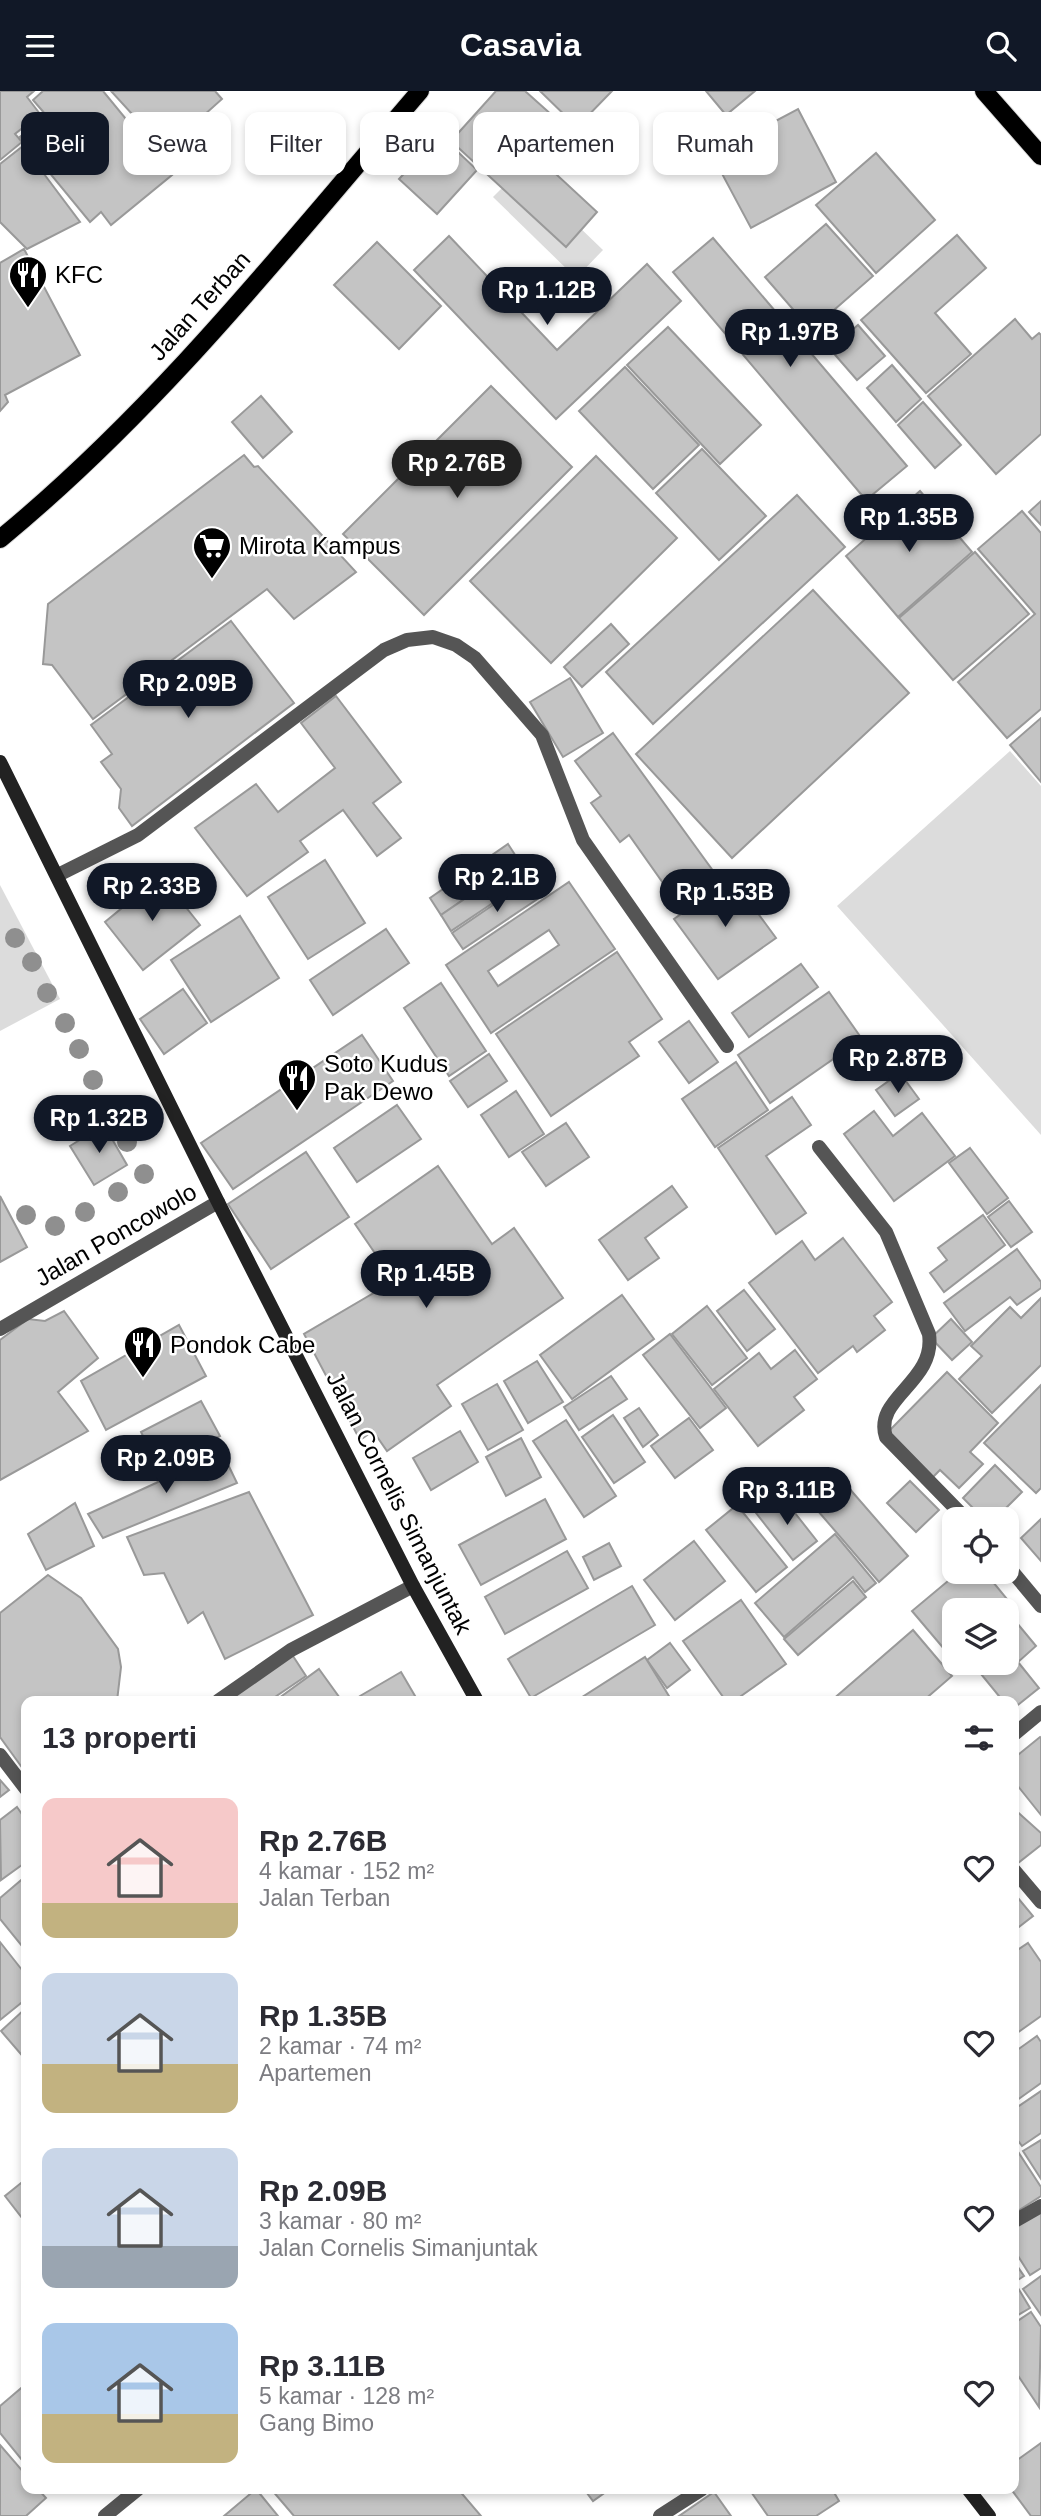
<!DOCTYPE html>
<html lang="id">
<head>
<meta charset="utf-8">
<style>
	body { margin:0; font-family:Arial,sans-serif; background:#f2f2f3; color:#2b2b33; height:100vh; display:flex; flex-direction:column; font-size:26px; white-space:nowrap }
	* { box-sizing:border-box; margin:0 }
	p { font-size:23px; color:#7c7c81 }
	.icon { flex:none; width:38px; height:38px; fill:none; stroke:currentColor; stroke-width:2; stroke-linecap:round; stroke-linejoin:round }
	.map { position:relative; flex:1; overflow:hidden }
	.sheet { position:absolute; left:21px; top:1605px; width:998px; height:798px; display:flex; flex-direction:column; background:#fff; border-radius:14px; box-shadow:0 4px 10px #0003 }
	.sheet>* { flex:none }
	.top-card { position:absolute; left:21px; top:21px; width:999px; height:63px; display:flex; gap:14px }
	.fabs { position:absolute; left:942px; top:1416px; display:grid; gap:14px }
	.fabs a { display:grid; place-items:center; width:77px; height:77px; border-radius:14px; background:#fff; box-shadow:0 4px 10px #0003; font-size:35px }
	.price { position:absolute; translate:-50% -60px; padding:0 16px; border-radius:24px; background:#111827; color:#fff; font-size:23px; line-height:46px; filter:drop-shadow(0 2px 4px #0008) }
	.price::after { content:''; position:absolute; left:50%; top:42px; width:21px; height:16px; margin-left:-10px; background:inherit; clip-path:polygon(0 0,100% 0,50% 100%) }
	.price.on { background:#222; color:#fff }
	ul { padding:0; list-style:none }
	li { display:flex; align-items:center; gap:21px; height:175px; padding:0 21px }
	li span { display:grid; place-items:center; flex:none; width:196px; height:140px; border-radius:14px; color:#555 }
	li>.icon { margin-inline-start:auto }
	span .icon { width:84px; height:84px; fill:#fffc; stroke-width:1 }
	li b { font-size:30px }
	h2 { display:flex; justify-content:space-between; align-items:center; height:84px; padding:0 21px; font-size:30px }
	.pill { padding:0 24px; border-radius:14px; background:#fff; box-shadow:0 4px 10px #0003; font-size:24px; line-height:63px }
	.pill.on { background:#111827; color:#fff }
	header { display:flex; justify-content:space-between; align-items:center; height:91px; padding:0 21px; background:#111827; color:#fff; font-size:32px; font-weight:600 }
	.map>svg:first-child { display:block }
</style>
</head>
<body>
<header><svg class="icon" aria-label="menu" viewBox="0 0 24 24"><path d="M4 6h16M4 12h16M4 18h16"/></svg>Casavia<svg class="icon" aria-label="search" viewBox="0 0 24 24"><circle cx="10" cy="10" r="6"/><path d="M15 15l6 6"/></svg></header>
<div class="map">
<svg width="1041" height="2425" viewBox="0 0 1041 2425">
	<rect width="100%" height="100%" fill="#fff"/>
	<!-- pitch -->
	<g fill="#dcdcdc">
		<path d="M520,79L603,159L576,187L493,106Z"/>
		<path d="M1010,660L1041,695V1044L837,815Z"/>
		<path d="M0,794L60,908L0,940Z"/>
	</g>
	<!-- building -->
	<g fill="#c4c4c4" stroke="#999" stroke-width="2" fill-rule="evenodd">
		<path d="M0,0H34L27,6L40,23L15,43L22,51L0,69Z"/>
		<path d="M43,0H103L172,84L111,134L101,121L90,131L20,46L46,24L33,9Z"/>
		<path d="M111,0H215L222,8L165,59Z"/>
		<path d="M496,0H525L572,42L544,72L597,121L566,156L451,50Z"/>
		<path d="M540,0H612L577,36Z"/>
		<path d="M706,0H755L726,24Z"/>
		<path d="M798,18L836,91L751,137L712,64Z"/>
		<path d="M440,44L477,79L437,123L399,88Z"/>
		<path d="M23,55L80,131L27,158L0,131V73Z"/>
		<path d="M876,62L935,129L876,182L816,114Z"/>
		<path d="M826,133L873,185L811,239L765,186Z"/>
		<path d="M957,144L986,177L935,222L971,263L926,302L861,229Z"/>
		<path d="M449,145L557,259L647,173L681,210L556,328L414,179Z"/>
		<path d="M713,147L907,375L866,409L673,181Z"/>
		<path d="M377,151L441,215L399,258L334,194Z"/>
		<path d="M24,158L80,264L5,304L8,311L0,320V172Z"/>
		<path d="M1015,228L1032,248L1039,242L1041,244V343L996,383L928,305Z"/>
		<path d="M858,234L885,265L857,289L830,258Z"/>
		<path d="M668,236L761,334L720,373L627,274Z"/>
		<path d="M892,274L921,308L896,331L867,297Z"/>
		<path d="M625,276L699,354L653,398L579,320Z"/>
		<path d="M491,295L572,376L424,524L343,443Z"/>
		<path d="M261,305L292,341L263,367L232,331Z"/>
		<path d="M923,311L961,354L935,377L898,334Z"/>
		<path d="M702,358L766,425L719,469L656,402Z"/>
		<path d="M244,364L254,376L258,375L356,481L294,528L267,498L93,628L52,574L43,573L48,513Z"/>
		<path d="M596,365L677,447L551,572L470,490Z"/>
		<path d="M920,400L972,461L898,526L846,465Z"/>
		<path d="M797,404L845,456L653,633L606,581Z"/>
		<path d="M1041,410V434L1029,421Z"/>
		<path d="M1022,420L1041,442V618L1007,647L958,591L1035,523L978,458Z"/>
		<path d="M975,461L1029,523L953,589L899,527Z"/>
		<path d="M813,499L909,602L732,767L636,663Z"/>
		<path d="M231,530L294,612L132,735L119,717L121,698L101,671L112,663L91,634Z"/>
		<path d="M611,533L629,553L582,596L564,576Z"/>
		<path d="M570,587L603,642L563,666L530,611Z"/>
		<path d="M336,605L401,691L373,712L401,747L377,765L343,719L300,750L308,761L247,805L195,737L256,693L278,721L335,677L301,632Z"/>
		<path d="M1041,627V691L1010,654Z"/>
		<path d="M613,642L719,788L680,816L629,744L620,751L591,712L601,705L575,670Z"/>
		<path d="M508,753L519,770L441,824L430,807Z"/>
		<path d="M325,769L365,832L308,868L268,806Z"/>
		<path d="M519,771L530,787L451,840L441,824Z"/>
		<path d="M161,785L200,834L143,879L105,831Z"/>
		<path d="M732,787L776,847L718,888L674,828Z"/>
		<path d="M531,788L542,805L463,858L452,842Z"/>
		<path d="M569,791L615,858L491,942L446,874ZM549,839L559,854L498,895L488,880Z"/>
		<path d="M240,825L279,887L211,931L171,869Z"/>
		<path d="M386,838L409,872L333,924L310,889Z"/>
		<path d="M617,861L662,928L629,951L639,965L551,1025L496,943Z"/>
		<path d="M801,873L818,896L749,946L732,922Z"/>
		<path d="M441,892L486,960L449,985L404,917Z"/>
		<path d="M183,898L207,932L164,963L140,928Z"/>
		<path d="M829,901L862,948L770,1012L738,964Z"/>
		<path d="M689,930L718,971L689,992L659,951Z"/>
		<path d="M362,944L393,990L233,1098L201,1052Z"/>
		<path d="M489,963L507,990L468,1016L450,990Z"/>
		<path d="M736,971L768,1019L715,1056L682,1008Z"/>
		<path d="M900,982L919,1008L895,1025L876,999Z"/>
		<path d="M516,1000L544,1043L509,1066L481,1024Z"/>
		<path d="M792,1006L811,1034L766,1065L806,1122L776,1143L718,1057Z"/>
		<path d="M397,1014L421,1048L357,1091L334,1057Z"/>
		<path d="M874,1020L893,1045L922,1022L955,1065L894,1110L844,1043Z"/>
		<path d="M566,1032L589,1066L546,1095L522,1061Z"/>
		<path d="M104,1034L127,1074L94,1094L70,1055Z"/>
		<path d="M970,1057L1008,1107L987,1123L949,1072Z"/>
		<path d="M306,1061L349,1126L271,1178L228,1113Z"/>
		<path d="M438,1075L492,1153L514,1137L563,1207L437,1294L451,1315L387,1360L373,1340L360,1349L304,1243L394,1190L355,1133Z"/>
		<path d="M672,1095L687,1116L645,1147L659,1167L628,1189L599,1149Z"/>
		<path d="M0,1105L27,1156L0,1171Z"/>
		<path d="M1009,1110L1032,1141L1011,1156L988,1126Z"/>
		<path d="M983,1124L1005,1154L944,1201L930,1182L947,1169L938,1157Z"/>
		<path d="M843,1147L892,1211L874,1225L885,1239L857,1261L853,1255L818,1282L749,1192L802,1150L815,1169Z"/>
		<path d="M1017,1158L1041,1191V1197L1017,1214L1010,1206L965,1240L944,1212Z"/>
		<path d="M744,1199L775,1238L747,1260L717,1220Z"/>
		<path d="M622,1204L654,1248L572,1308L540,1264Z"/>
		<path d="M1041,1207V1274L992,1322L959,1288L982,1265L971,1255L1010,1216L1021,1227Z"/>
		<path d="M707,1215L747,1267L712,1294L672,1243Z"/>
		<path d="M64,1220L98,1267L58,1301L88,1340L0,1389V1249L28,1228L45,1230Z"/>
		<path d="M951,1228L972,1251L952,1269L931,1247Z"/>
		<path d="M179,1234L206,1285L106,1339L81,1290Z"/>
		<path d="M670,1243L726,1317L700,1337L643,1264Z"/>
		<path d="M795,1259L817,1288L794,1306L804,1319L758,1355L714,1298L759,1262L771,1278Z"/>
		<path d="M537,1270L563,1311L528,1332L504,1290Z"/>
		<path d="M947,1281L998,1332L970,1361L983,1373L959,1397L940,1379L933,1386L888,1341Z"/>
		<path d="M611,1285L627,1308L579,1339L564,1316Z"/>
		<path d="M497,1293L523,1339L488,1359L462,1313Z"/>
		<path d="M1041,1294V1397L1036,1402L984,1352Z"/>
		<path d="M201,1310L220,1345L159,1377L141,1341Z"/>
		<path d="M639,1317L658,1344L643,1356L624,1327Z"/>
		<path d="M613,1324L645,1371L614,1392L582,1346Z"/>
		<path d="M689,1327L713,1359L675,1387L651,1355Z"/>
		<path d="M566,1329L616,1405L584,1426L533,1350Z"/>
		<path d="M460,1340L478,1371L431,1399L413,1367Z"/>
		<path d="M521,1347L541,1386L506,1405L486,1366Z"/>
		<path d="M220,1357L237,1392L103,1447L88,1423L156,1392Z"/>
		<path d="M995,1374L1022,1401L995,1428H984L963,1407Z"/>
		<path d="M835,1381L908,1465L879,1491L806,1406Z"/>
		<path d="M910,1390L939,1419L916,1441L887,1412Z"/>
		<path d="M249,1401L313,1524L225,1568L203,1521L188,1532L164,1482L144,1484L127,1446Z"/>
		<path d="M780,1403L817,1450L793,1469L756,1422Z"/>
		<path d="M545,1408L566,1448L481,1494L459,1454Z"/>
		<path d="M75,1412L94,1455L46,1479L28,1443Z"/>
		<path d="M737,1414L787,1476L756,1501L706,1439Z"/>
		<path d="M1041,1428V1470L1021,1447Z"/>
		<path d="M835,1443L876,1492L865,1501L853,1486L784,1546L755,1512Z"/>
		<path d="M694,1450L725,1490L675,1529L644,1489Z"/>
		<path d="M609,1452L621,1475L594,1489L583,1466Z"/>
		<path d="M567,1460L588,1497L505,1543L485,1506Z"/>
		<path d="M960,1480H984L1007,1508L993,1519H954V1551L945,1559L912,1520Z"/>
		<path d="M48,1484L81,1507L118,1558L121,1576L117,1610H26V1682L0,1646V1522Z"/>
		<path d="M853,1490L866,1506L798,1564L784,1548Z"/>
		<path d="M632,1495L655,1534L531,1607L508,1568Z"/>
		<path d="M741,1509L786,1573L734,1610H726L683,1550Z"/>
		<path d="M1007,1520L1036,1555L1018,1571L1039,1597L1013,1618V1610H1003L972,1572H1006Z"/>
		<path d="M913,1539L952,1585L923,1610H831Z"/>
		<path d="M670,1552L690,1579L667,1597L647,1569Z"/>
		<path d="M291,1562L306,1585L269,1610H221Z"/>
		<path d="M645,1566L672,1610H576Z"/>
		<path d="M319,1578L342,1610H275Z"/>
		<path d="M401,1581L418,1610H363L360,1605Z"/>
		<path d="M1040,1646L1041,1647V1724L1013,1689V1668Z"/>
		<path d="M0,1689L9,1699L0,1706Z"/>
		<path d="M17,1716L26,1729V1771L1,1789L0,1729Z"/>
		<path d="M1013,1717L1041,1742V1754L1018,1772L1013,1766Z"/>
		<path d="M26,1785V1860L0,1828V1807Z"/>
		<path d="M1013,1801L1033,1825L1015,1839L1013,1837Z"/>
		<path d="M0,1851L26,1884V1908L0,1929Z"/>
		<path d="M1028,1852L1041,1871V1925L1017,1942L1013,1937V1862Z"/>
		<path d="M26,1917V1969L1,1940Z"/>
		<path d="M1037,1945L1041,1951V1992L1013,2012V1962Z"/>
		<path d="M1041,2000V2042L1022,2055L1013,2043V2019Z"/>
		<path d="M1041,2049V2088L1023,2060Z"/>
		<path d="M1013,2053L1041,2096V2105L1013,2123Z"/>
		<path d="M26,2088V2132L5,2105Z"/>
		<path d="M1041,2120V2177L1030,2184L1013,2157V2137Z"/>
		<path d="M1013,2169L1024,2185L1013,2192Z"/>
		<path d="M1041,2185V2224L1023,2198Z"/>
		<path d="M1018,2197L1030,2217L1013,2227V2200Z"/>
		<path d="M1031,2221L1041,2236L1039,2316L1013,2277V2233Z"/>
		<path d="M26,2293V2374L0,2342V2315Z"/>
		<path d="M1041,2352V2425H1031L1011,2398L1013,2372Z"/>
		<path d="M0,2354L26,2384V2398H38L46,2407L26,2425H0Z"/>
		<path d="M256,2398L278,2425H224Z"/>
		<path d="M271,2398H458L481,2425H294Z"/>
		<path d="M584,2398H610L593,2410Z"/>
		<path d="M749,2398H832L839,2410L816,2425H768Z"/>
		<path d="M714,2401L731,2425H679Z"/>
	</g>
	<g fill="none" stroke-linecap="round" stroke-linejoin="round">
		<defs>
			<g id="primary">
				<path d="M984,0L1041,65"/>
				<path d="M0,448C158,318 287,155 420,0"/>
			</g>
		</defs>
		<!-- primary casing -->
		<use href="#primary" stroke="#dbdbdb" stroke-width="20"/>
		<!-- lane -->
		<g stroke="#555" stroke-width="14">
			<path d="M218,1610L291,1559L413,1495"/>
			<path d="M0,1664L26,1698"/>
			<path d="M660,2425L702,2398"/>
		</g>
		<!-- street -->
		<g stroke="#555" stroke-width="14">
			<path d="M58,784L138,744L384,559L407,549L433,546L456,554L475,567L542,644L583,749L727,955"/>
			<path d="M819,1056L886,1141L929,1243C936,1291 873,1307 886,1346L966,1428"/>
			<path d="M0,1238L218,1111"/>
			<path d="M1006,1473L1041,1515"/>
			<path d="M1013,1644L1041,1621"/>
			<path d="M1013,1778L1041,1811"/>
			<path d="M1013,2131L1041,2115"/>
			<path d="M105,2425L138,2398"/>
		</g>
		<!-- secondary -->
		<g stroke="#222" stroke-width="14">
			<path d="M0,671L218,1111L413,1495L477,1610"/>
			<path d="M968,2398L989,2425"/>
		</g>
		<!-- primary -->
		<use href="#primary" stroke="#000" stroke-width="18"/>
	</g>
	<!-- trees -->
	<g fill="#8f8f8f">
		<circle cx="15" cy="847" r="10"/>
		<circle cx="32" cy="871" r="10"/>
		<circle cx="47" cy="902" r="10"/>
		<circle cx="65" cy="932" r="10"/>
		<circle cx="79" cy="958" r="10"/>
		<circle cx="93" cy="989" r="10"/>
		<circle cx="110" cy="1024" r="10"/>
		<circle cx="127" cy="1051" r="10"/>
		<circle cx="144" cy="1083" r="10"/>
		<circle cx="118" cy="1101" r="10"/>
		<circle cx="85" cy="1121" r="10"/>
		<circle cx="26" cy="1124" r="10"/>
		<circle cx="55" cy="1135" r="10"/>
	</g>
	<!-- icons -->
	<defs>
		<symbol id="restaurant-pin" viewBox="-11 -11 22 30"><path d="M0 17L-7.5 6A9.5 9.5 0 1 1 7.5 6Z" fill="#000" stroke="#fff"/><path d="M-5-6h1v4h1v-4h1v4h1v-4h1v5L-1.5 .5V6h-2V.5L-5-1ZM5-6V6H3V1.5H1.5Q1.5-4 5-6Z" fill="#fff"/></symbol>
		<symbol id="supermarket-pin" viewBox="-11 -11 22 30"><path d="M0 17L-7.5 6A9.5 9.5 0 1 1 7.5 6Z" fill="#000" stroke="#fff"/><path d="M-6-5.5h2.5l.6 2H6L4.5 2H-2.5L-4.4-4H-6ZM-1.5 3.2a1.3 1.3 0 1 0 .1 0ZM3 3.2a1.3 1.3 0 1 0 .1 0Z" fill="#fff"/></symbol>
	</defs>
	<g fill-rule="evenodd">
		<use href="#restaurant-pin" x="6" y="162" width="44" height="60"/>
		<use href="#supermarket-pin" x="190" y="433" width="44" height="60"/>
		<use href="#restaurant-pin" x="275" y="965" width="44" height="60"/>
		<use href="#restaurant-pin" x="121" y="1232" width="44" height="60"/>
	</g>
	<g text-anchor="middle" stroke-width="5" stroke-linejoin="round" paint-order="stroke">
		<!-- poi labels -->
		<g font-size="24" fill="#000" stroke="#fff" text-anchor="start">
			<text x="55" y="192">KFC</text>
			<text x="239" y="463">Mirota Kampus</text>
			<text x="324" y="981">Soto Kudus<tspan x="324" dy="28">Pak Dewo</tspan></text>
			<text x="170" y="1262">Pondok Cabe</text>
		</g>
		<!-- street labels -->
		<g font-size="24" fill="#000" stroke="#fff">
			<text transform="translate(200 215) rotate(-48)" y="8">Jalan Terban</text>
			<text transform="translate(116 1144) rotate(-30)" y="8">Jalan Poncowolo</text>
			<text transform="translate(399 1412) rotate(63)" y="8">Jalan Cornelis Simanjuntak</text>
		</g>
	</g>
</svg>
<div class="fabs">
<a><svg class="icon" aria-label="locate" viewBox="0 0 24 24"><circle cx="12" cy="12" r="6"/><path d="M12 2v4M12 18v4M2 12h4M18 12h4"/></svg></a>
<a><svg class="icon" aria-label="layers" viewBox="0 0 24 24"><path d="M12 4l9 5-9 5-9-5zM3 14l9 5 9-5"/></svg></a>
</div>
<b class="price" style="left:547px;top:236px">Rp 1.12B</b>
<b class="price" style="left:790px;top:278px">Rp 1.97B</b>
<b class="price on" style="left:457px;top:409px">Rp 2.76B</b>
<b class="price" style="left:909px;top:463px">Rp 1.35B</b>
<b class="price" style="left:188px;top:629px">Rp 2.09B</b>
<b class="price" style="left:497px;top:823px">Rp 2.1B</b>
<b class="price" style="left:152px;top:832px">Rp 2.33B</b>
<b class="price" style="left:725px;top:838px">Rp 1.53B</b>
<b class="price" style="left:898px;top:1004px">Rp 2.87B</b>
<b class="price" style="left:99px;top:1064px">Rp 1.32B</b>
<b class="price" style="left:426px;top:1219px">Rp 1.45B</b>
<b class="price" style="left:166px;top:1404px">Rp 2.09B</b>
<b class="price" style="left:787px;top:1436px">Rp 3.11B</b>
<div class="top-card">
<a class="pill on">Beli</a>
<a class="pill">Sewa</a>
<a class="pill">Filter</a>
<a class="pill">Baru</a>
<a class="pill">Apartemen</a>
<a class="pill">Rumah</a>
</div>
<section class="sheet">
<h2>13 properti<svg class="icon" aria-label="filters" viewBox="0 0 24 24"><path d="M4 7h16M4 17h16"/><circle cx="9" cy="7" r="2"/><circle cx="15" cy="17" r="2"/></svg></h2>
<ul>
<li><span style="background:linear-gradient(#f6c9c9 75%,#c2b280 0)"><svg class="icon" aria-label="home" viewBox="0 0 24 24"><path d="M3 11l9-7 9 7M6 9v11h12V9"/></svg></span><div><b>Rp 2.76B</b><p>4 kamar · 152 m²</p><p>Jalan Terban</p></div><svg class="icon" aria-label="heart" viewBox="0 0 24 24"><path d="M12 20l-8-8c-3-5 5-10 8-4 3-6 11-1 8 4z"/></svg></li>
<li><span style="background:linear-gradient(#c9d6e8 65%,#c2b280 0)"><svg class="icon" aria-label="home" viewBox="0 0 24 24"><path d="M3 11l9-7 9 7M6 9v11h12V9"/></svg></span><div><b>Rp 1.35B</b><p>2 kamar · 74 m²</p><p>Apartemen</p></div><svg class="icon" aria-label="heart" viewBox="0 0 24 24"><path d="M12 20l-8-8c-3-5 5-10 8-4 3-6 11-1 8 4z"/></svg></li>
<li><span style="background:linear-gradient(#c9d6e8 70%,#9aa5b1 0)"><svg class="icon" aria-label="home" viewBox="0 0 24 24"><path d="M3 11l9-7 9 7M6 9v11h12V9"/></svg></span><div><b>Rp 2.09B</b><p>3 kamar · 80 m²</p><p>Jalan Cornelis Simanjuntak</p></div><svg class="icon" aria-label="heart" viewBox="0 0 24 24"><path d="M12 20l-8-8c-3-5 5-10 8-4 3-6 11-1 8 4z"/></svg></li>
<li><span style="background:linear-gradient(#a9c7e8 65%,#c2b280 0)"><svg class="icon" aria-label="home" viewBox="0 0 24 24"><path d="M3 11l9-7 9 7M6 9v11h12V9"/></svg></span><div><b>Rp 3.11B</b><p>5 kamar · 128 m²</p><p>Gang Bimo</p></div><svg class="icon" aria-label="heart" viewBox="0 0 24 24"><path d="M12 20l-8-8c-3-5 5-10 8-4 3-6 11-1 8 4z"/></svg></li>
</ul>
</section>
</div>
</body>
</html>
